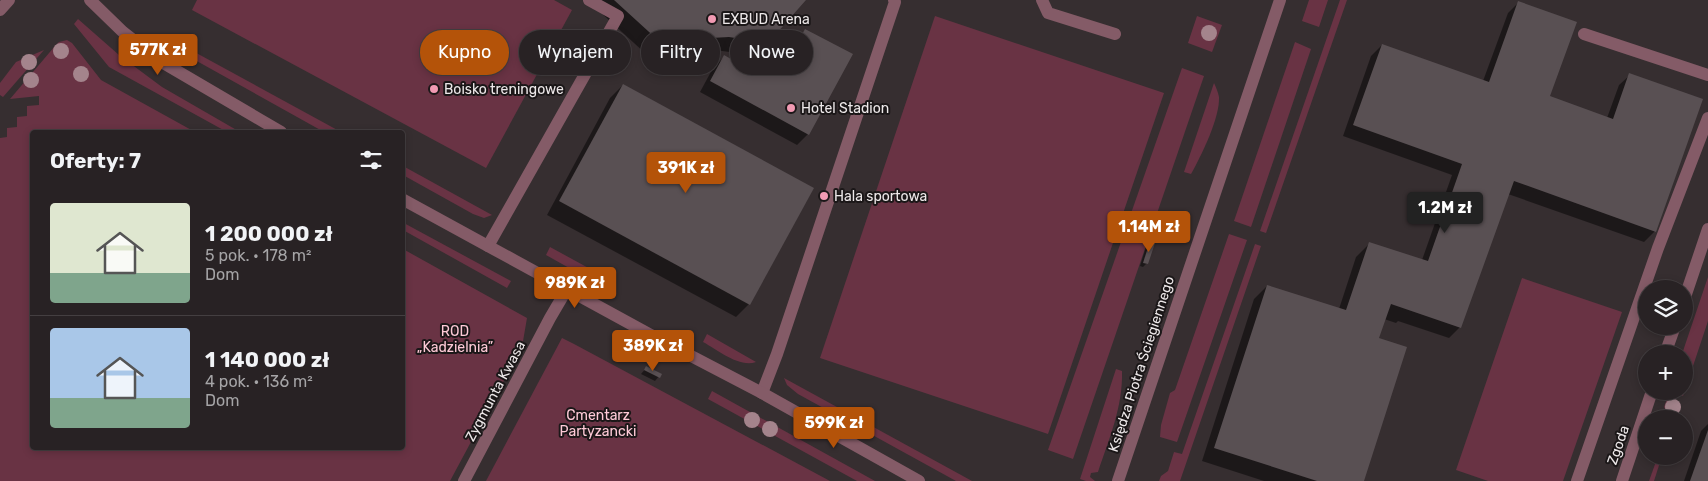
<!DOCTYPE html>
<html lang="pl">
<head>
<meta charset="utf-8">
<style>
	body { margin:0; font-family:Rubik,sans-serif; background:#342f31; color:#f1f3f6; height:100vh; display:flex; flex-direction:column; font-size:19px; white-space:nowrap }
	* { box-sizing:border-box; margin:0 }
	p { font-size:16px; color:#a5a4a6 }
	.icon { flex:none; width:28px; height:28px; fill:none; stroke:currentColor; stroke-width:2; stroke-linecap:round; stroke-linejoin:round }
	.map { position:relative; flex:1; overflow:hidden }
	.side { position:absolute; left:30px; top:130px; width:375px; height:320px; display:flex; flex-direction:column; background:#282224; border-radius:5px; box-shadow:0 2px 8px #0003,0 0 0 1px #443f41 }
	.side>* { flex:none }
	.guide { position:absolute; left:420px; top:30px; width:475px; height:45px; display:flex; gap:10px }
	.fabs { position:absolute; left:1638px; top:280px; display:grid; gap:10px }
	.fabs a { display:grid; place-items:center; width:55px; height:55px; border-radius:50%; background:#282224; box-shadow:0 2px 8px #0003,0 0 0 1px #443f41; font-size:25px }
	.price { position:absolute; translate:-50% -42px; padding:0 11px; border-radius:5px; background:#b45309; color:#fff; font-size:16px; line-height:32px; filter:drop-shadow(0 1px 2px #0008) }
	.price::after { content:''; position:absolute; left:50%; top:30px; width:15px; height:11px; margin-left:-8px; background:inherit; clip-path:polygon(0 0,100% 0,50% 100%) }
	.price.selected { background:#222; color:#fff }
	ul { padding:0; list-style:none }
	li { display:flex; align-items:center; gap:15px; height:125px; padding:0 20px }
	li+li { border-top:1px solid #443f41 }
	li span { display:grid; place-items:center; flex:none; width:140px; height:100px; border-radius:5px; color:#555 }
	li>.icon { margin-inline-start:auto }
	span .icon { width:60px; height:60px; fill:#fffc; stroke-width:1 }
	li b { font-size:21px }
	h2 { display:flex; justify-content:space-between; align-items:center; height:60px; padding:0 20px; font-size:21px }
	.pill { padding:0 18px; border-radius:22px; background:#282224; box-shadow:0 2px 8px #0003,0 0 0 1px #443f41; font-size:18px; line-height:45px }
	.pill.selected { background:#b45309; color:#fff }
	.map>svg:first-child { display:block }
</style>
</head>
<body>
<div class="map">
<svg width="1708" height="481" viewBox="0 0 1708 481">
	<rect width="100%" height="100%" fill="#362e30"/>
	<!-- green -->
	<g fill="#693344">
		<path d="M197,0H554L572,10L486,168L192,10Z"/>
		<path d="M1309,0H1328L1319,27L1302,21Z"/>
		<path d="M1340,0H1347L1266,233L1260,231Z"/>
		<path d="M935,16L1164,93L1048,434L820,358Z"/>
		<path d="M1197,16L1222,25L1212,52L1188,43Z"/>
		<path d="M78,19L119,55L162,87L240,132H227L109,67L74,24Z"/>
		<path d="M67,40L72,43L101,80L195,132H32V448H402L403,249L527,318L522,347L450,481H0V138L7,137V128L17,127V117L27,116V106L39,105V96L10,99L55,46L59,42Z"/>
		<path d="M1295,42L1311,49L1251,227L1234,221Z"/>
		<path d="M178,43L341,132H324L177,50L175,48Z"/>
		<path d="M44,50L3,97L0,95V83L16,62Z"/>
		<path d="M1182,68L1204,76L1073,459L1048,450Z"/>
		<path d="M1214,83C1216,87 1218,92 1219,97C1220,118 1201,156 1191,174L1184,172Z"/>
		<path d="M403,166L492,215L484,218L473,214L403,175Z"/>
		<path d="M402,222L511,281L507,288L403,230Z"/>
		<path d="M1229,234L1247,240L1177,442L1160,437L1161,425L1170,393L1175,390Z"/>
		<path d="M1255,244L1261,246L1180,481H1159L1161,476L1168,471L1174,452L1182,454Z"/>
		<path d="M550,247L616,283L612,292L546,255Z"/>
		<path d="M1708,277V321L1683,396L1669,392L1684,391V354H1682Z"/>
		<path d="M1522,278L1622,312L1563,481H1488L1456,470Z"/>
		<path d="M707,334L756,362C739,368 718,350 703,342Z"/>
		<path d="M562,338L574,344L830,481H486Z"/>
		<path d="M1116,369L1122,371C1123,407 1109,439 1098,472L1091,473L1090,477L1095,481H1086L1080,479Z"/>
		<path d="M784,378L972,481H956L798,394L787,385Z"/>
		<path d="M712,391L875,481H857L708,399Z"/>
		<path d="M1667,399L1680,403L1675,419H1671L1664,407Z"/>
		<path d="M1658,456H1662L1654,481H1649Z"/>
	</g>
	<!-- shadow -->
	<g fill="#0007">
		<path d="M587,0H804L756,54L772,62L785,48L790,51L795,41L806,31L808,134L797,145L700,92L713,68L724,57L741,66L751,55L715,50L697,51L658,65Z"/>
		<path d="M1519,2L1549,97L1607,118L1619,85L1630,75L1655,231L1644,242L1508,194L1460,327L1449,338L1398,321L1396,323L1384,319L1378,339L1362,481H1264L1202,461L1254,299L1267,286L1339,309L1356,257L1369,244L1422,260L1452,175L1343,136L1371,56L1382,45L1483,81L1508,13Z"/>
		<path d="M623,85L812,188L749,304L736,317L547,215L610,98Z"/>
		<path d="M1150,243L1147,263L1143,267L1140,266L1146,247Z"/>
		<path d="M647,367L660,375L655,381L641,374Z"/>
		<path d="M1708,424V481H1684L1701,431Z"/>
	</g>
	<!-- building -->
	<g fill="#595053">
		<path d="M614,0H806L768,43L729,37L711,38L671,52Z"/>
		<path d="M1518,1L1577,22L1550,96L1613,119L1629,73L1703,99L1656,232L1514,181L1461,328L1391,304L1379,338L1407,347L1364,481H1317L1214,448L1267,285L1346,310L1369,242L1428,261L1462,164L1353,125L1382,44L1489,82Z"/>
		<path d="M805,29L853,54L809,135L710,81L724,55L745,67L754,51L776,63L785,47L793,51Z"/>
		<path d="M623,84L814,188L750,305L559,201Z"/>
		<path d="M1150,241L1155,243L1148,264L1143,263Z"/>
		<path d="M646,366L662,374L660,378L644,370Z"/>
		<path d="M1708,430V481H1690Z"/>
	</g>
	<g fill="none" stroke-linecap="round" stroke-linejoin="round">
		<!-- service -->
		<g stroke="#845b67" stroke-width="12">
			<path d="M1042,0L1048,13L1115,34"/>
			<path d="M1584,34L1708,75"/>
			<path d="M488,246L618,16L589,0"/>
			<path d="M762,393L777,354L895,2L894,0"/>
			<path d="M1577,481L1658,248L1708,118"/>
		</g>
		<!-- minor -->
		<g stroke="#845b67" stroke-width="12">
			<path d="M90,0L123,32L160,61L281,132"/>
			<path d="M402,199L649,334L762,393L919,481"/>
			<path d="M1684,300L1708,229"/>
			<path d="M1665,354L1675,326"/>
			<path d="M464,481L550,318L567,289"/>
			<path d="M1622,481L1652,391"/>
		</g>
		<!-- tertiary -->
		<g stroke="#845b67" stroke-width="12">
			<path d="M0,10L9,0"/>
			<path d="M1118,481L1280,0"/>
		</g>
	</g>
	<!-- trees -->
	<g fill="#a4848c">
		<circle cx="1209" cy="33" r="8"/>
		<circle cx="61" cy="51" r="8"/>
		<circle cx="29" cy="62" r="8"/>
		<circle cx="81" cy="74" r="8"/>
		<circle cx="31" cy="80" r="8"/>
		<circle cx="1673" cy="407" r="8"/>
		<circle cx="752" cy="420" r="8"/>
		<circle cx="770" cy="429" r="8"/>
	</g>
	<!-- markers -->
	<g fill="#f19ab3" stroke="#1b1718" stroke-width="2">
		<circle cx="712" cy="19" r="5"/>
		<circle cx="434" cy="89" r="5"/>
		<circle cx="791" cy="108" r="5"/>
		<circle cx="824" cy="196" r="5"/>
	</g>
	<g text-anchor="middle" stroke-width="4" stroke-linejoin="round" paint-order="stroke">
		<!-- poi labels -->
		<g font-size="14" fill="#ede8e9" stroke="#1b1718" text-anchor="start">
			<text x="722" y="24">EXBUD Arena</text>
			<text x="444" y="94">Boisko treningowe</text>
			<text x="801" y="113">Hotel Stadion</text>
			<text x="834" y="201">Hala sportowa</text>
		</g>
		<!-- park labels -->
		<g font-size="14" fill="#fecad7" stroke="#1b1718">
			<text x="455" y="336">ROD<tspan x="455" dy="16">„Kadzielnia”</tspan></text>
			<text x="598" y="420">Cmentarz<tspan x="598" dy="16">Partyzancki</tspan></text>
		</g>
		<!-- street labels -->
		<g font-size="14" fill="#ede8e9" stroke="#1b1718">
			<text transform="translate(1141 364) rotate(-72)" y="5">Księdza Piotra Ściegiennego</text>
			<text transform="translate(495 391) rotate(-62)" y="5">Zygmunta Kwasa</text>
			<text transform="translate(1618 445) rotate(-71)" y="5">Zgoda</text>
		</g>
	</g>
</svg>
<div class="fabs">
<a><svg class="icon" aria-label="layers" viewBox="0 0 24 24"><path d="M12 4l9 5-9 5-9-5zM3 14l9 5 9-5"/></svg></a>
<a>+</a>
<a>−</a>
</div>
<b class="price" style="left:158px;top:76px">577K zł</b>
<b class="price" style="left:686px;top:194px">391K zł</b>
<b class="price selected" style="left:1445px;top:234px">1.2M zł</b>
<b class="price" style="left:1149px;top:253px">1.14M zł</b>
<b class="price" style="left:575px;top:309px">989K zł</b>
<b class="price" style="left:653px;top:372px">389K zł</b>
<b class="price" style="left:834px;top:449px">599K zł</b>
<div class="guide">
<a class="pill selected">Kupno</a>
<a class="pill">Wynajem</a>
<a class="pill">Filtry</a>
<a class="pill">Nowe</a>
</div>
<section class="side">
<h2>Oferty: 7<svg class="icon" aria-label="filters" viewBox="0 0 24 24"><path d="M4 7h16M4 17h16"/><circle cx="9" cy="7" r="2"/><circle cx="15" cy="17" r="2"/></svg></h2>
<ul>
<li><span style="background:linear-gradient(#dfe7d0 70%,#7fa58c 0)"><svg class="icon" aria-label="home" viewBox="0 0 24 24"><path d="M3 11l9-7 9 7M6 9v11h12V9"/></svg></span><div><b>1 200 000 zł</b><p>5 pok. · 178 m²</p><p>Dom</p></div></li>
<li><span style="background:linear-gradient(#a9c7e8 70%,#7fa58c 0)"><svg class="icon" aria-label="home" viewBox="0 0 24 24"><path d="M3 11l9-7 9 7M6 9v11h12V9"/></svg></span><div><b>1 140 000 zł</b><p>4 pok. · 136 m²</p><p>Dom</p></div></li>
</ul>
</section>
</div>
</body>
</html>
